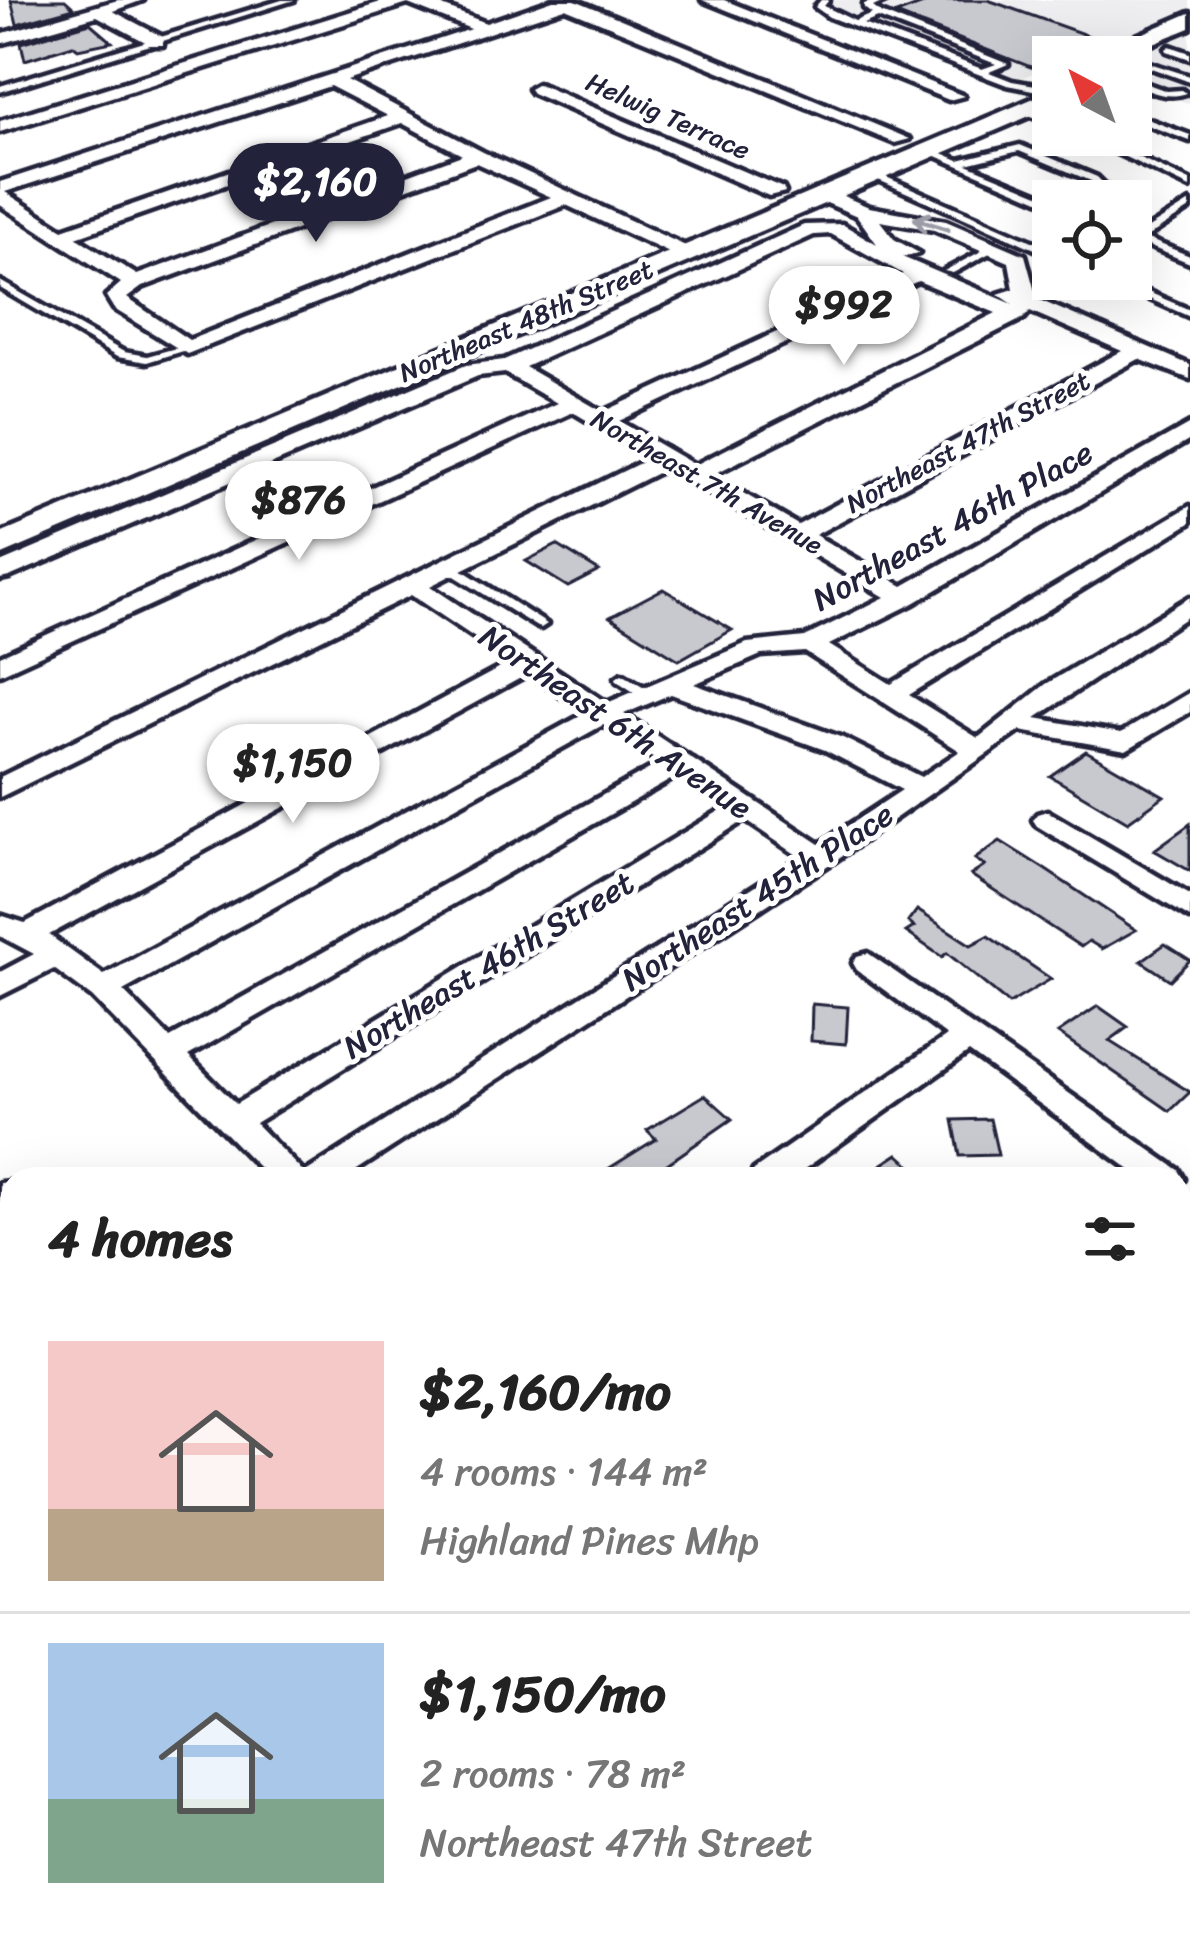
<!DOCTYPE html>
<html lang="en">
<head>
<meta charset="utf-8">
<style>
	body { margin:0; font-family:Sriracha,sans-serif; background:#f2f2f2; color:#222; height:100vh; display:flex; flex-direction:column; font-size:45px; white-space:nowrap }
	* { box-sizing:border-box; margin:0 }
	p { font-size:39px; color:#767676 }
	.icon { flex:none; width:66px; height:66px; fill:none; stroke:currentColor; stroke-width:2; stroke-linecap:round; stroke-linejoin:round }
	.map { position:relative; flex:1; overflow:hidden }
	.details { position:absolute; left:0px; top:1167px; width:1191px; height:768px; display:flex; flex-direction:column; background:#fff; border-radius:36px 36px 0 0; box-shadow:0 12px 48px #0002 }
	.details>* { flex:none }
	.needle { width:78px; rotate:319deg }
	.controls { position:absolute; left:1032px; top:36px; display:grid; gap:24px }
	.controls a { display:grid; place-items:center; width:120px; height:120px; border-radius:0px; background:#fff; box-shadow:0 12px 48px #0002; font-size:60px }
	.price { position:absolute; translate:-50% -102px; padding:0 27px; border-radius:42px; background:#fff; color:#222; font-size:39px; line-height:78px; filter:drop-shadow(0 3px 6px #0008) }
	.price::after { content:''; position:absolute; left:50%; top:72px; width:36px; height:27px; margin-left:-18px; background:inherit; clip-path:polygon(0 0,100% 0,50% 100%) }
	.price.active { background:#22223b; color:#fff }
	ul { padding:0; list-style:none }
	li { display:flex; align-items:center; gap:36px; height:300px; padding:0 48px }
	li+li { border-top:3px solid #e0e0e0 }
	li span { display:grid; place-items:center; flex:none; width:336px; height:240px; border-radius:0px; color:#555 }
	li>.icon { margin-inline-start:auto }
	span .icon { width:144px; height:144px; fill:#fffc; stroke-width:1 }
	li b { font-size:51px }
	h2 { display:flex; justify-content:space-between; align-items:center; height:144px; padding:0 48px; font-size:51px }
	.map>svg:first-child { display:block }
</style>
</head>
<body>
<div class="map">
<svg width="1190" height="1935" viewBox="0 0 1190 1935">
	<rect width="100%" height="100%" fill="#fff"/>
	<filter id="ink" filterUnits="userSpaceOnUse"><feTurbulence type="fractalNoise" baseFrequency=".00833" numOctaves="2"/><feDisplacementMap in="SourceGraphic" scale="24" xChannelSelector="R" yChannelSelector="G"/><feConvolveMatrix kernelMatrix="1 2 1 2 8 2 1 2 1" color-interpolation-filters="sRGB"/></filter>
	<g filter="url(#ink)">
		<!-- built -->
		<path fill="#eeeef1" d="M834,0H1190V104L1131,82V57H1053V65L1013,81L833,11L830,4Z"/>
		<!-- building -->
		<g fill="#c8c8cf" stroke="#22223b" stroke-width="3">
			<path d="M11,0H65L74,8L17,24Z"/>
			<path d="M934,0H988L1106,42L1069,57H1053V64L1038,70L896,14Z"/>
			<path d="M90,23L112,42L78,49L73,45L25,60L21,43Z"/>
			<path d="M557,545L599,571L568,587L526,561Z"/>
			<path d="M663,589L732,630L679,660L610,617Z"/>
			<path d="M1086,751L1164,796L1128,822L1050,776Z"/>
			<path d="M1190,824V871L1154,850Z"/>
			<path d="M1000,841L1043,868L1136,930L1102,949L1089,941L1081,947L971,875L985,866L975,859Z"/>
			<path d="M917,910L971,945L988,936L1051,979L1009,1004L947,953L942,957L906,932L914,927L908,922Z"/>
			<path d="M1165,944L1190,960L1170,980L1141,961Z"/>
			<path d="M812,1004L848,1007L846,1044L811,1041Z"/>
			<path d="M1098,1006L1128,1027L1109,1041L1190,1092L1170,1111L1058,1033Z"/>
			<path d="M705,1095L732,1119L660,1169L671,1179H592L656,1139L647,1130Z"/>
			<path d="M990,1119L998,1155L960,1156L953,1120Z"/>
			<path d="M898,1154L926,1179H860Z"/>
		</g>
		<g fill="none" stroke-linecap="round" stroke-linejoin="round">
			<defs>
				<g id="service">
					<path d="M282,0H294L0,92V86Z"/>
					<path d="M821,0H829L824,6L855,21L872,14L864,8V4L876,0H888L873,7L881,13L1008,64L989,72L1012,81L1053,88V94L1007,85L829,17L815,7ZM878,18L996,64L982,69L863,24Z"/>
					<path d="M1170,46L1190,53V59L1167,51L1166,49Z"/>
					<path d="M1137,59L1190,76V82L1137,63Z"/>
					<path d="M1131,78L1167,91L1182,90L1186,93C1167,100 1150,91 1131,84Z"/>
					<path d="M1019,107H1025L1053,119V125L1019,111Z"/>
					<path d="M1131,113L1190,135V141L1131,119Z"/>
					<path d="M1079,135H1090L1190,181V188Z"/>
					<path d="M1020,145L1097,177L1105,185L1096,201H1086L1095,185L1091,181L1019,151L967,164L1056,201H1053V206L920,149L928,147L959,160Z"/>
					<path d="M870,170L1053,250V257L867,175L865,173Z"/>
					<path d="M1190,202V209L1145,238L1190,256V263L1131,239V233L1137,235Z"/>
					<path d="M991,246L999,248L953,273L944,271Z"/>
					<path d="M1105,279H1118L1190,310V317Z"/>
					<path d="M0,281L124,352L147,356L187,345L192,348L147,362L117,357L0,288Z"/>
					<path d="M449,563L453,564L547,624L541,628L537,627L445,570L443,567Z"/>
					<path d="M622,674L653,692L655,695L653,698H643L617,681L616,678Z"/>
				</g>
				<g id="minor">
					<path d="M118,0H143L113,11L163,37V45H151L97,16L0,44V34Z"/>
					<path d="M387,0H427L486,23L553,0H575L910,139L895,143L565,8L346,80L483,152L692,249V257H678L566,205L187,354L114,309L106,296L121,283L0,205V182L471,29L408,4L0,132V121ZM330,86L388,116L63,229L5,192ZM402,123L462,155L137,275L76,237ZM476,163L551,197L189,340L127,298L142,287Z"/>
					<path d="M702,0H724L964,96L949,100Z"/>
					<path d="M538,84L783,188L785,192L769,196L532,93L529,89Z"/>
					<path d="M815,190H829L869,207L946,221L1025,255L1037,299L1190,365V379L1139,359L815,535L903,586L1190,424V440L914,603L829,645L891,684L1190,506V523L909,695L978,738L1046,684L1190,597V615L1036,718L1121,733L1190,692V712L1126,750L1020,731L830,864L343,1179H270L92,997L54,969L0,996V972L34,954L0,936V915L25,923L511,662L411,595L0,797V777L650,458L573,412L0,674V656L557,403L505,373L478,376L9,577L0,579V563L466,365L504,360L804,225L842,224L877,244L857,216L815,198ZM880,221L934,230L1009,262L1014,289L998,294L1013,304L902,257L919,253L894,239ZM831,234L903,274L603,412L525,367L814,235ZM918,281L996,313L695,465L619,421ZM1030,311L1122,351L798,525L712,475L1024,318ZM667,468L885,597L805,637L747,643L607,703L430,586ZM805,652L960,751L921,777L843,738L694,684L761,655ZM528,674L586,713L104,975L49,935ZM671,694L825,750L902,790L820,844L624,714ZM603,725L660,763L170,1038L123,991ZM679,775L726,807L236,1104L188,1056ZM745,820L800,857L304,1173L255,1123Z"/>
					<path d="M1047,811L1190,895V918L1037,826L1033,820L1037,814Z"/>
					<path d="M868,953L1179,1170L1184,1179L1179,1187V1179H1143L969,1052L790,1179H749L754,1170L947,1036L857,970L853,963L857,956Z"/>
					<path d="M12,1182V1208L0,1209V1183Z"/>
					<path d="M1190,1234V1267L1179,1271V1237Z"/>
					<path d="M12,1355V1388L0,1392V1359Z"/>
					<path d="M12,1613V1653L0,1657V1617Z"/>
					<path d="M12,1914V1923H58L53,1935H0Z"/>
					<path d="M584,1923H634L639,1935H589Z"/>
				</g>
				<g id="secondary">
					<path d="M1190,13V28L1120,57H1088Z"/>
					<path d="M1053,90V106L0,556V534Z"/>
				</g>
			</defs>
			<!-- service casing -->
			<use href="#service" stroke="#22223b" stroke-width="9"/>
			<!-- minor casing -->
			<use href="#minor" stroke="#22223b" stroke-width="9"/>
			<!-- secondary casing -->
			<use href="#secondary" stroke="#22223b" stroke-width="9"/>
			<!-- service -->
			<use href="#service" fill="#fff" fill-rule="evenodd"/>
			<!-- minor -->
			<use href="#minor" fill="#fff" fill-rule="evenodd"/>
			<!-- secondary -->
			<use href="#secondary" fill="#fff" fill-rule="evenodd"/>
		</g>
		<!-- one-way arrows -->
		<defs><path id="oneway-shaft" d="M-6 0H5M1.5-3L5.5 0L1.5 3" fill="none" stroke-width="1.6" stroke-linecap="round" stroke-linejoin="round" transform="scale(3)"/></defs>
		<use stroke="#9c9ca7" href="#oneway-shaft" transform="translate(931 224) rotate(-162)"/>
	</g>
	<g text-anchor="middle" stroke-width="10" stroke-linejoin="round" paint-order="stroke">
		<!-- far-street labels -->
		<g font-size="27" fill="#22223b" stroke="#fff">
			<text transform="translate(668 116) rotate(24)" y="9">Helwig Terrace</text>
			<text transform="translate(526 321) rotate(-23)" y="9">Northeast 48th Street</text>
			<text transform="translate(968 442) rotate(-28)" y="9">Northeast 47th Street</text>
			<text transform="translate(707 482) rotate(30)" y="9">Northeast 7th Avenue</text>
		</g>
		<!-- street labels -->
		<g font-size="33" fill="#22223b" stroke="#fff">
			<text transform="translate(952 525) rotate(-29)" y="12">Northeast 46th Place</text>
			<text transform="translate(616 721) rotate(34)" y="12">Northeast 6th Avenue</text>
			<text transform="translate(757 896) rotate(-33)" y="12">Northeast 45th Place</text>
			<text transform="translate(488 964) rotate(-31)" y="12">Northeast 46th Street</text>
		</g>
	</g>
</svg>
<div class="controls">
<a><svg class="needle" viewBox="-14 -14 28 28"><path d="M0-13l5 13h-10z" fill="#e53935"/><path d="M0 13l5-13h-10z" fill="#767676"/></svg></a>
<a><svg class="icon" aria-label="locate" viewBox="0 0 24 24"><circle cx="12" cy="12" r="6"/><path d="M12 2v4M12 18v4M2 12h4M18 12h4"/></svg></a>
</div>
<b class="price active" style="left:316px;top:245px">$2,160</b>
<b class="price" style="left:844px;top:368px">$992</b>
<b class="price" style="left:299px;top:563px">$876</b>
<b class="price" style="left:293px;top:826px">$1,150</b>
<section class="details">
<h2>4 homes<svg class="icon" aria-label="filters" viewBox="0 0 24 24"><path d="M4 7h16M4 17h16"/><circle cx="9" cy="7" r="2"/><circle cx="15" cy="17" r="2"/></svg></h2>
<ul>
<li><span style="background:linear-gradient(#f6c9c9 70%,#b9a48a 0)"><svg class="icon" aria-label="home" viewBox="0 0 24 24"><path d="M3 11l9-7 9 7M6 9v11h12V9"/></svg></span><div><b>$2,160/mo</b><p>4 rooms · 144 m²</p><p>Highland Pines Mhp</p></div></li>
<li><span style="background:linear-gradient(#a9c7e8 65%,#7fa58c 0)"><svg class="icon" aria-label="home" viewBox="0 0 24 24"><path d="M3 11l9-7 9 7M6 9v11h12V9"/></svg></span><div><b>$1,150/mo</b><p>2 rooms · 78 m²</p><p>Northeast 47th Street</p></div></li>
</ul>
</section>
</div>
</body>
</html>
